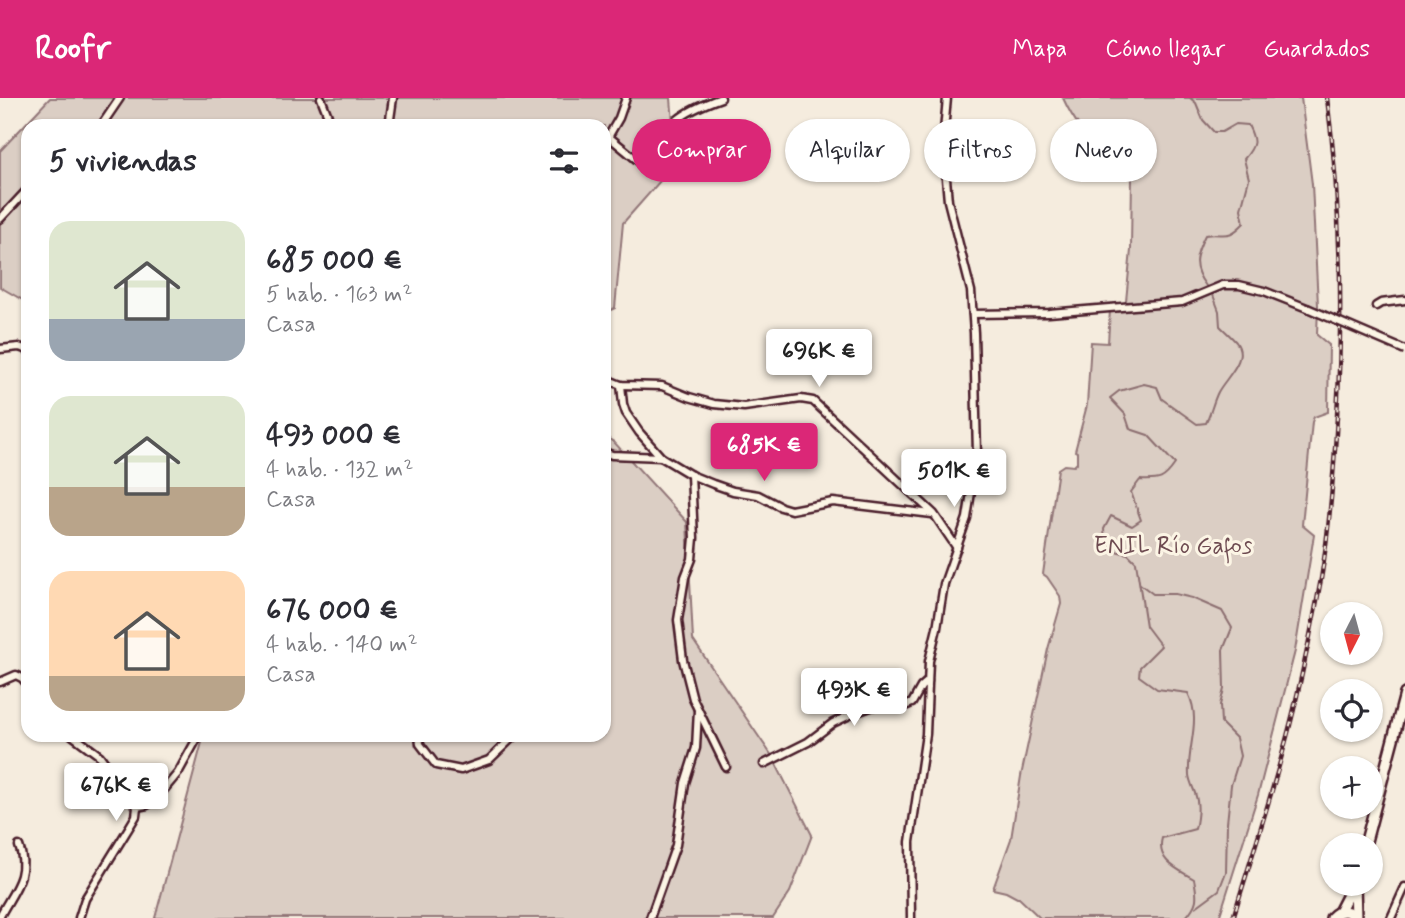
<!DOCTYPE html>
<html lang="es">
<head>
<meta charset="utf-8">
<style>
	body { margin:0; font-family:Mynerve,sans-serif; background:#f2f2f3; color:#2b2b33; height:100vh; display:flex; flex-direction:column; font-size:26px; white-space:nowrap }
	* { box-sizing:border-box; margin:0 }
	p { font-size:23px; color:#7c7c81 }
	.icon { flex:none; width:38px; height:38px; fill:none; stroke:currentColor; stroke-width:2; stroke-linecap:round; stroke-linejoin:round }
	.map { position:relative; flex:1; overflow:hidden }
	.side { position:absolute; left:21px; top:21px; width:590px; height:623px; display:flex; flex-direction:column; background:#fff; border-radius:21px; box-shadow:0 2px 5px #0004 }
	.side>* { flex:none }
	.banner { position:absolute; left:632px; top:21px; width:665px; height:63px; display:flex; gap:14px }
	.needle { width:46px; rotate:186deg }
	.fabs { position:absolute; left:1320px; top:504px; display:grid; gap:14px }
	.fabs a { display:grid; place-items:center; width:63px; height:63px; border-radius:50%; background:#fff; box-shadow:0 2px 5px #0004; font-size:35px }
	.price { position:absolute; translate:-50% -60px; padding:0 16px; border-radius:7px; background:#fff; color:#222; font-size:23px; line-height:46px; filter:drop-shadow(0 2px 4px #0008) }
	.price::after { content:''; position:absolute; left:50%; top:42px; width:21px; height:16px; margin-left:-10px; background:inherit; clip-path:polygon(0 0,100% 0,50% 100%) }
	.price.on { background:#db2777; color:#fff }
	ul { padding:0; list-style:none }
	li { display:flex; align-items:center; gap:21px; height:175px; padding:0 28px }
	li span { display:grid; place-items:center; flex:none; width:196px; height:140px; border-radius:21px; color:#555 }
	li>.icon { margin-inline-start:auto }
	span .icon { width:84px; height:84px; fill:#fffc; stroke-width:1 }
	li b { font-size:30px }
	h2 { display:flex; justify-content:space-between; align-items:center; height:84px; padding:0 28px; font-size:30px }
	.tag { padding:0 24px; border-radius:32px; background:#fff; box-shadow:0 2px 5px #0004; font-size:24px; line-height:63px }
	.tag.on { background:#db2777; color:#fff }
	header { display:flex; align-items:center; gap:42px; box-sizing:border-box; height:98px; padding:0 35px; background:#db2777; color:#fff }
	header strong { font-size:33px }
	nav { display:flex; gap:38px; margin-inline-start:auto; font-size:24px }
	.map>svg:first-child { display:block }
</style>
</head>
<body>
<header>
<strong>Roofr</strong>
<nav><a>Mapa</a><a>Cómo llegar</a><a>Guardados</a></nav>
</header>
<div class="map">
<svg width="1405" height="820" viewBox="0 0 1405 820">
	<rect width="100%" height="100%" fill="#f5ecde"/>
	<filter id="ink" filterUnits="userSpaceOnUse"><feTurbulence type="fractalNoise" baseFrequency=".0143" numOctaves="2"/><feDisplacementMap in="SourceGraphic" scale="14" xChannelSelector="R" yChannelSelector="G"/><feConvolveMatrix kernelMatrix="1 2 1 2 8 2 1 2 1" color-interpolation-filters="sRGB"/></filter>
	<g filter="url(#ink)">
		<!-- green -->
		<g fill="#dbcec4" stroke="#927678" stroke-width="2">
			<path d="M50,0H671L676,65L623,125L615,210L604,215V28H28V205L0,189V53Z"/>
			<path d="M1063,0H1301L1312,86L1318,207L1317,237L1329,247L1328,314L1314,319L1312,324L1302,427L1314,437L1295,553L1258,697L1219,820H1040L1019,800H1017L1006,794L993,791L1011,741L1021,678L1048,551L1061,506L1060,498L1047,479L1043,476L1058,371L1064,367L1074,368L1077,365V354L1075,353L1087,307L1091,244L1108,245L1110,212L1124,208L1126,203L1131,152L1132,78L1125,63C1119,60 1111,57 1105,53C1086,40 1072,20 1063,0Z"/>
			<path d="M604,338L614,344L687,424L693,542L772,658L812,737L790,794L773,820H155L204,637H604Z"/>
		</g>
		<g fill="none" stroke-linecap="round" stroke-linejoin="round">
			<!-- stream -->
			<g stroke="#8c6e70" stroke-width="2">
				<path d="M1190,0L1196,5L1203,22L1214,34H1222L1236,26L1248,27C1256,43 1256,47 1244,61L1249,81L1241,111L1244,125C1227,143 1225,134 1205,137C1195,157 1191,169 1206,188"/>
				<path d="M1140,486L1153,496H1175L1192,500L1222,513L1232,530L1223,552L1224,591L1220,607L1221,625L1236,640L1240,658L1231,687L1227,725L1226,774L1219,792L1196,809"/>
				<path d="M1185,820C1198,806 1198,800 1194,781C1177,771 1156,763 1162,740L1195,731C1197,722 1199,713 1197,703C1196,694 1190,686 1189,677C1187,648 1202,623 1188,595L1157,591L1139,578L1140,569L1161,548L1146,528L1136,464L1128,456L1115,453L1105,444L1104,431L1111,418L1132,428L1141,422L1131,394L1140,382C1160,383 1164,382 1175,366L1148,337L1130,331L1125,316L1110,300L1119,293L1144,286L1157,289L1162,301L1197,326L1206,325C1211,315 1213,304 1218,294C1226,279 1249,261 1236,244C1231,238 1225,233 1220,228L1219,213L1213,197"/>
			</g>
			<defs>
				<g id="minor">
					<path d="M321,0L328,18"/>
					<path d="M101,28L120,0"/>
					<path d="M389,28L393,0"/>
					<path d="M608,38L642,66L648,64C669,24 679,15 721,0"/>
					<path d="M604,46L619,20L626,0"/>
					<path d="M0,121L28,91"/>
					<path d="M1376,208L1381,205L1405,202"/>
					<path d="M973,216L1049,215L1182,204L1223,187H1239L1264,193L1307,210"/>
					<path d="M0,251L19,249L28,252"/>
					<path d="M604,280L621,287L662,288L689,299L714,306L744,309L801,301L813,303L934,416L957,450"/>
					<path d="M621,287L623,306L626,315L639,334L661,359L691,377L713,386L733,393L758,397L781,409L791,412L833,404L932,416"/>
					<path d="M604,354L612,357L661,359"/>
					<path d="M691,377L694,440L692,461L685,479L678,522L683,562L693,601L726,669"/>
					<path d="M0,584L16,577L22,580L28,587"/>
					<path d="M72,637L100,658L137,709L136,718L130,728L85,801L79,820"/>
					<path d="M419,637L420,646L436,667L461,672L489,662L515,637"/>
					<path d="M764,666L808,644L833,625L854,615L876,607L903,609L912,605L921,589L928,583"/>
					<path d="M137,709L147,707L157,700L178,675L199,637"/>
					<path d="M0,818C13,793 30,777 19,748"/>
					<path d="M650,820L676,747L685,685L696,650L698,612"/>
					<path d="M911,820L910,744L926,636L929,563L937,530L944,486L967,420L977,356L974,235L971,193L948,103L945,69L944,33L947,0"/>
					<path d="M1391,820L1405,789"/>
				</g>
				<g id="highway">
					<path d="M1365,747L1405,596"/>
					<path d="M1355,786L1356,820"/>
					<path d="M1339,814L1353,787"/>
					<path d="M1331,820C1339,811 1349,811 1356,820"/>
				</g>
			</defs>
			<!-- minor casing -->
			<use href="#minor" stroke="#4a1f2b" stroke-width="11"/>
			<!-- highway casing -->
			<use href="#highway" stroke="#4a1f2b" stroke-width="14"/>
			<!-- minor -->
			<use href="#minor" stroke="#fcf5e5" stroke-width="6"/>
			<!-- highway -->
			<use href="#highway" stroke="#fcf5e5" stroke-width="9"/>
			<defs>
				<path id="rail" d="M1233,820C1254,751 1277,682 1294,611C1304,568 1313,525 1321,481C1330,427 1334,373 1337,318C1343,212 1341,105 1327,0"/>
			</defs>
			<!-- rail casing -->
			<use href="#rail" stroke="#4a1f2b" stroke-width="4.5"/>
			<!-- rail -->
			<use href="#rail" stroke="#fcf5e5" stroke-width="2" stroke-dasharray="5" stroke-linecap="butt"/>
			<defs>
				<path id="minor-bridge" d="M1307,210L1405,252"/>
			</defs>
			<!-- minor-bridge casing -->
			<use href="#minor-bridge" stroke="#4a1f2b" stroke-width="11" stroke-linecap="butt"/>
			<!-- minor-bridge -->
			<use href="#minor-bridge" stroke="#fcf5e5" stroke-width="6"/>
		</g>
	</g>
	<g text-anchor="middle" stroke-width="6" stroke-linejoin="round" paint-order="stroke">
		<!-- park labels -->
		<g font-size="24" fill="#6e4b51" stroke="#fcf5e5">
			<text x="1173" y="455">ENIL Río Gafos</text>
		</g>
	</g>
</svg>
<div class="fabs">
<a><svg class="needle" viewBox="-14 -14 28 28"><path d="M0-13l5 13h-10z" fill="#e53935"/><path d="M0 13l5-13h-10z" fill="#7c7c81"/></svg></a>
<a><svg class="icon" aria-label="locate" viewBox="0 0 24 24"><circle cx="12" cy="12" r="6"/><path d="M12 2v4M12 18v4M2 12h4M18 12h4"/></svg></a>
<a>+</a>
<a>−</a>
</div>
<b class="price" style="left:819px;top:291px">696K €</b>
<b class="price on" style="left:764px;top:385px">685K €</b>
<b class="price" style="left:954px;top:411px">501K €</b>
<b class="price" style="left:854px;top:630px">493K €</b>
<b class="price" style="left:116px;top:725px">676K €</b>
<div class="banner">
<a class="tag on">Comprar</a>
<a class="tag">Alquilar</a>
<a class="tag">Filtros</a>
<a class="tag">Nuevo</a>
</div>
<section class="side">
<h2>5 viviendas<svg class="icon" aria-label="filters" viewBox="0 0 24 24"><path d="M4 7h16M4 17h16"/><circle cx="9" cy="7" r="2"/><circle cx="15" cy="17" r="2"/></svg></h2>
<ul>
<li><span style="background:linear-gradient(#dfe7d0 70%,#9aa5b1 0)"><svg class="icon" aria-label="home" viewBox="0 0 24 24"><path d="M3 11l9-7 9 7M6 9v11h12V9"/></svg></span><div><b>685 000 €</b><p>5 hab. · 163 m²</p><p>Casa</p></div></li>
<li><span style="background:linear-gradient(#dfe7d0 65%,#b9a48a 0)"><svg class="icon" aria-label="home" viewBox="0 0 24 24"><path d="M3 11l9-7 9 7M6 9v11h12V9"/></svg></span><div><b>493 000 €</b><p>4 hab. · 132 m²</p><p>Casa</p></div></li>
<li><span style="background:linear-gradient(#ffd9b3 75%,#b9a48a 0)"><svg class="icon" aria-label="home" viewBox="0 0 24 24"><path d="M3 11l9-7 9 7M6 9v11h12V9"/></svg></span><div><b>676 000 €</b><p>4 hab. · 140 m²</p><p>Casa</p></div></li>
</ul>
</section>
</div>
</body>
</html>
